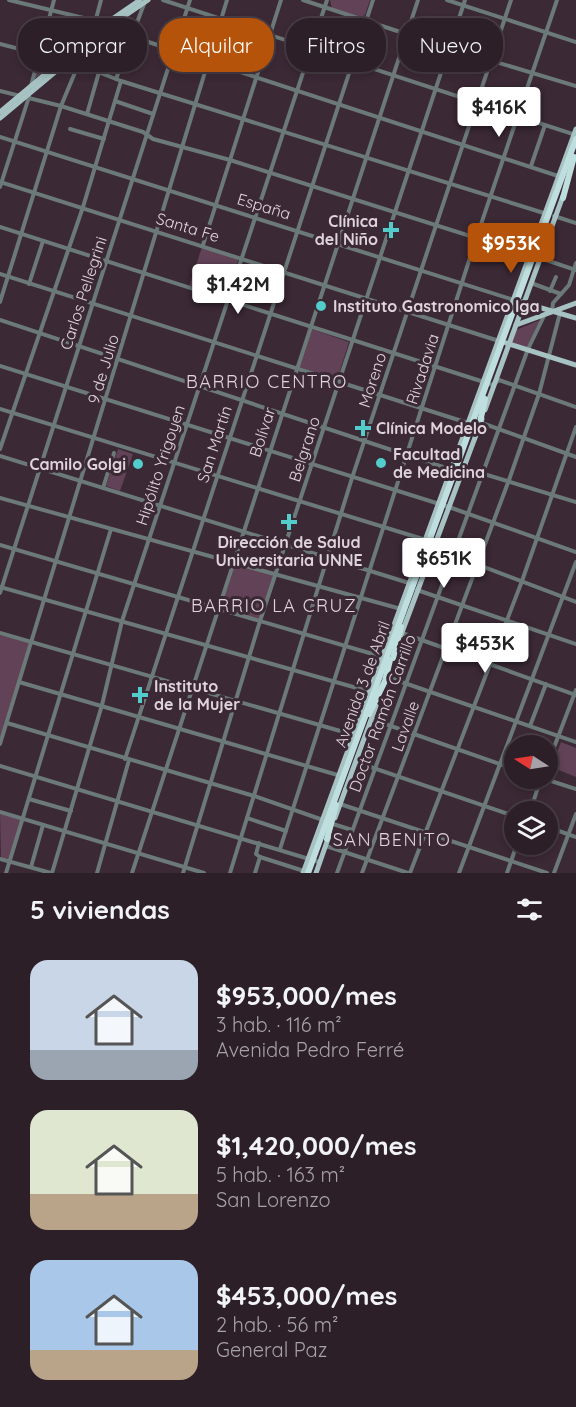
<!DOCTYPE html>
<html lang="es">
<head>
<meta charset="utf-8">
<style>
	body { margin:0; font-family:Quicksand,sans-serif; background:#382c34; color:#f1f3f6; height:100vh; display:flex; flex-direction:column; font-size:22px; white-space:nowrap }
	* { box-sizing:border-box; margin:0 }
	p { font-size:20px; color:#a6a2a8 }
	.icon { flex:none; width:33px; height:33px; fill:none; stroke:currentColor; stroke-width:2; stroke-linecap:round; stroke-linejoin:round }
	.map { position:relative; height:873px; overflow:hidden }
	.side { display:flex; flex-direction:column; background:#2c1f28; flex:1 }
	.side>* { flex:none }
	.banner { position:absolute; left:18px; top:18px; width:540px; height:54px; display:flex; gap:12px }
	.needle { width:39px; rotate:282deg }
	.controls { position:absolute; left:504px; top:735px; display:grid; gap:12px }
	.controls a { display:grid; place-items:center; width:54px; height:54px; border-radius:50%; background:#2c1f28; box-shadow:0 3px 9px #0003,0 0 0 2px #483d45; font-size:30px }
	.price { position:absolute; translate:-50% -51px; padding:0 14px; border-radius:6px; background:#fff; color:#222; font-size:20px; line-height:39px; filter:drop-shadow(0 2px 3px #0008) }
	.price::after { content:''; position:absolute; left:50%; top:36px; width:18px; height:14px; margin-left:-9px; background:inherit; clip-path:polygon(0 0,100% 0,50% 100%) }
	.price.selected { background:#b45309; color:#fff }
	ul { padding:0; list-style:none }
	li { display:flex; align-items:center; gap:18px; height:150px; padding:0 30px }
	li span { display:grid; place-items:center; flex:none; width:168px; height:120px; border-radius:18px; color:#555 }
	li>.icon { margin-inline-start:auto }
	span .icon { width:72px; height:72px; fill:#fffc; stroke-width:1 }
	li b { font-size:26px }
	h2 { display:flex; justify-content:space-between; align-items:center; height:72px; padding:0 30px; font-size:26px }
	.pill { padding:0 21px; border-radius:24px; background:#2c1f28; box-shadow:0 3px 9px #0003,0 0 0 2px #483d45; font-size:21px; line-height:54px }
	.pill.selected { background:#b45309; color:#fff }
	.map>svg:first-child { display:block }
</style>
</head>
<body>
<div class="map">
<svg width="576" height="873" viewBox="0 0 576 873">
	<rect width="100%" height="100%" fill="#3b2936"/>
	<!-- green -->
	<g fill="#614257">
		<path d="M330,0H370L365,15L359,18L332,9Z"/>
		<path d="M39,56L59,61L33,80Z"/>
		<path d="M202,247L238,260L228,297L224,299L189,287Z"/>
		<path d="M540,320L527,348L511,343L516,330Z"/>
		<path d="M311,329L349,342L337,380L299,367Z"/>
		<path d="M118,449L133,454L120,491L106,486Z"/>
		<path d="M236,565L272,574L274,579L261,618L258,620L221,608L233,566Z"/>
		<path d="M0,635L30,643L0,740Z"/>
		<path d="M561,742L576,748V777L551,767Z"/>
		<path d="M0,812L22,819L10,860L1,858Z"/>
	</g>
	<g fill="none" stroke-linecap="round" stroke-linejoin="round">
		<!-- minor -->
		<g stroke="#6c7979" stroke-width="4">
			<path d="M9,0L96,21L130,36L558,176"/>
			<path d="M163,0L576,135"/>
			<path d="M303,0L449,48L576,86"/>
			<path d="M447,0L576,42"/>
			<path d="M92,34L101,0"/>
			<path d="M473,35L497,42"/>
			<path d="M0,44L78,64L121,81L547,214"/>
			<path d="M116,79L144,4"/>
			<path d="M31,86L54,0"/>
			<path d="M0,91L61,106L143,132L153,139L230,160L530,255"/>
			<path d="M115,101L153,114"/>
			<path d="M87,114L99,72"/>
			<path d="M70,129L104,139"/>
			<path d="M0,137L514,300"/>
			<path d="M531,166L545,125"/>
			<path d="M0,182L499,341"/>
			<path d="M0,187L29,97"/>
			<path d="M554,216L576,223"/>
			<path d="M0,227L487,383L492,385L499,380L576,407"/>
			<path d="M203,245L281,0"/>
			<path d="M540,258L576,270"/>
			<path d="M0,274L468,423"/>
			<path d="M531,283L561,294"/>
			<path d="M29,284L43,241"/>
			<path d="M550,291L556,277"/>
			<path d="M0,302L61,106L84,51"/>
			<path d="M552,312L553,303L569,285L576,263"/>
			<path d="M0,320L455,471L464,468L576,502"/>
			<path d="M0,366L449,507L576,552"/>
			<path d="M0,409L426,540"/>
			<path d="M479,422L576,457"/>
			<path d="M0,449L83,207L121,81"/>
			<path d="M0,456L409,583"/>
			<path d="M103,488L114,453"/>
			<path d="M0,498L401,609"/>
			<path d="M0,545L383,657"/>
			<path d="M434,548L576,602"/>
			<path d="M0,587L371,692"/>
			<path d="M417,590L576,644"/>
			<path d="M0,593L190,0"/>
			<path d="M0,633L354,735"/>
			<path d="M402,633L576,695"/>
			<path d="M387,677L576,742"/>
			<path d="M19,682L341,776"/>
			<path d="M371,719L514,769"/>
			<path d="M7,723L254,796L323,820"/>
			<path d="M530,726L546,684"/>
			<path d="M0,744L227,0"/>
			<path d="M125,759L373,0"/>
			<path d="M356,762L514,816"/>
			<path d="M548,763L576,690"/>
			<path d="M0,766L319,862"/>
			<path d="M542,778L576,789"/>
			<path d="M29,799L71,811"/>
			<path d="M340,804L547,873"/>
			<path d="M0,812L204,873"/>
			<path d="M530,812L541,778"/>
			<path d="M247,818L286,831"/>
			<path d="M333,824L352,830"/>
			<path d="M548,827L576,837"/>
			<path d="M326,846L408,873"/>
			<path d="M280,849L476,239L557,0"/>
			<path d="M260,857L304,871"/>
			<path d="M0,859L51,873"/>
			<path d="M31,867L43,825"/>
			<path d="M6,873L111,529"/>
			<path d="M52,873L102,705L122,621L327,0"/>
			<path d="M97,873L129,760"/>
			<path d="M132,873L418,0"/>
			<path d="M183,873L260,621L465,0"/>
			<path d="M230,873L352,478L511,0"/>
			<path d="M255,873L260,857L256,854L259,843"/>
			<path d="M337,873L528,349L544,316"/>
			<path d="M362,873L509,480L539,394L560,313"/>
			<path d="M410,873L522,581L576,427"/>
			<path d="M459,873L576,562"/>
			<path d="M507,873L517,844"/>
			<path d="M554,873L576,814"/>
		</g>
		<!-- major -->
		<g stroke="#a7c2c2" stroke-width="5">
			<path d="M0,112L105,24L140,0"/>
			<path d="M0,118L110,26L148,0"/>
			<path d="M521,302L576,318"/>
			<path d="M516,325L576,303"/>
			<path d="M506,343L576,365"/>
			<path d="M485,410L563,196"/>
			<path d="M401,635L482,419"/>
			<path d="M335,818L376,706"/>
			<path d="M303,873L576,129"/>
			<path d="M316,873L329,836"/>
		</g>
		<!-- highway -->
		<g stroke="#bedfde" stroke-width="6">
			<path d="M563,198L574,157"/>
			<path d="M480,422L485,399"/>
			<path d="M393,658L401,627"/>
			<path d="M369,714L385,681L390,660"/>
			<path d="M327,839L336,805"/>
			<path d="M308,873L576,139"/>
		</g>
	</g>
	<!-- markers -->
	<g fill="#52cdcc" stroke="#3b2936" stroke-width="2">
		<path d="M388 221h6v6h6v6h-6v6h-6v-6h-6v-6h6z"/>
		<circle cx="321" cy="306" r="6"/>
		<path d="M360 419h6v6h6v6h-6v6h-6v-6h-6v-6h6z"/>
		<circle cx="381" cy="463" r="6"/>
		<circle cx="138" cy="464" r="6"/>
		<path d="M286 513h6v6h6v6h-6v6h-6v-6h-6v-6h6z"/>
		<path d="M137 686h6v6h6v6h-6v6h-6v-6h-6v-6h6z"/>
	</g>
	<g text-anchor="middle" stroke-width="6" stroke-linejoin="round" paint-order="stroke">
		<!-- street labels -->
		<g font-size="16" fill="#e0d4dc" stroke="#3b2936">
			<text transform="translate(264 206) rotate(17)" y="6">España</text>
			<text transform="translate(188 227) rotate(17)" y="6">Santa Fe</text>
			<text transform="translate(83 293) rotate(-72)" y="6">Carlos Pellegrini</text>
			<text transform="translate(103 369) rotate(-73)" y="6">9 de Julio</text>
			<text transform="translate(422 369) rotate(-72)" y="6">Rivadavia</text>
			<text transform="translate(372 380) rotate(-72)" y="6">Moreno</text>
			<text transform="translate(262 432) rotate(-72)" y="6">Bolívar</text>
			<text transform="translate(214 444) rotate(-72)" y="6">San Martín</text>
			<text transform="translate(304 449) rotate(-72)" y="6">Belgrano</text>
			<text transform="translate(160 465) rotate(-72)" y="6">Hipólito Yrigoyen</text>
			<text transform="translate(362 684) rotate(-70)" y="6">Avenida 3 de Abril</text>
			<text transform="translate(382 713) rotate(-70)" y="6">Doctor Ramón Carrillo</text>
			<text transform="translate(405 726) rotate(-70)" y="6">Lavalle</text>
		</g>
		<!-- poi labels -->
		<g font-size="16" font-weight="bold" fill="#e0d4dc" stroke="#3b2936" text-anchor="start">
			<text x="378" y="227" text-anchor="end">Clínica<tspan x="378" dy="18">del Niño</tspan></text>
			<text x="333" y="312">Instituto Gastronomico Iga</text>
			<text x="376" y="434">Clínica Modelo</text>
			<text x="393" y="460">Facultad<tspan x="393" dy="18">de Medicina</tspan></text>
			<text x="126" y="470" text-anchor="end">Camilo Golgi</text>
			<text x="289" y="548" text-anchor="middle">Dirección de Salud<tspan x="289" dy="18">Universitaria UNNE</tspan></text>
			<text x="154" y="692">Instituto<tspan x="154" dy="18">de la Mujer</tspan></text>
		</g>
		<!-- neighbourhood labels -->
		<g font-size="18" letter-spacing="1.5" fill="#e0d4dc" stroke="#3b2936">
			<text x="267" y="388">BARRIO CENTRO</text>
			<text x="274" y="612">BARRIO LA CRUZ</text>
			<text x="392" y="846">SAN BENITO</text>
		</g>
	</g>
</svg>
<div class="controls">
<a><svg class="needle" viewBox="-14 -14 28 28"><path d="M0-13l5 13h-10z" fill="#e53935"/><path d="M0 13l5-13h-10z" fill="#a6a2a8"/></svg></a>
<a><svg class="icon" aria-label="layers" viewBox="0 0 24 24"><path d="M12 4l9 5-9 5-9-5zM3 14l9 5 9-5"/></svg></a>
</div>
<b class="price" style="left:499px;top:138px">$416K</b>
<b class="price selected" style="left:511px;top:274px">$953K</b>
<b class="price" style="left:238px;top:315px">$1.42M</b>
<b class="price" style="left:444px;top:589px">$651K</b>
<b class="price" style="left:485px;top:674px">$453K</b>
<div class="banner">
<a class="pill">Comprar</a>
<a class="pill selected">Alquilar</a>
<a class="pill">Filtros</a>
<a class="pill">Nuevo</a>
</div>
</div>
<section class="side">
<h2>5 viviendas<svg class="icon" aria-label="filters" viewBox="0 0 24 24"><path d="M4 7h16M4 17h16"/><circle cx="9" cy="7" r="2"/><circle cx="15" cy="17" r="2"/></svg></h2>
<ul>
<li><span style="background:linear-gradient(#c9d6e8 75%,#9aa5b1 0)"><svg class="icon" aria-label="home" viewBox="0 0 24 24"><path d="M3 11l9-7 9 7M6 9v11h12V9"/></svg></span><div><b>$953,000/mes</b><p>3 hab. · 116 m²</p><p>Avenida Pedro Ferré</p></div></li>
<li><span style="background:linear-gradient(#dfe7d0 70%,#b9a48a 0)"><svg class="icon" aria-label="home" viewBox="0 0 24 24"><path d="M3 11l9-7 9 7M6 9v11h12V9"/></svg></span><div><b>$1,420,000/mes</b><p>5 hab. · 163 m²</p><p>San Lorenzo</p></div></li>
<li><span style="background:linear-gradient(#a9c7e8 75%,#b9a48a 0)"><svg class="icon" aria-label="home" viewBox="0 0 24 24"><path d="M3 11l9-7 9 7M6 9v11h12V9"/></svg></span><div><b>$453,000/mes</b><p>2 hab. · 56 m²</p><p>General Paz</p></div></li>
</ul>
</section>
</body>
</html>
